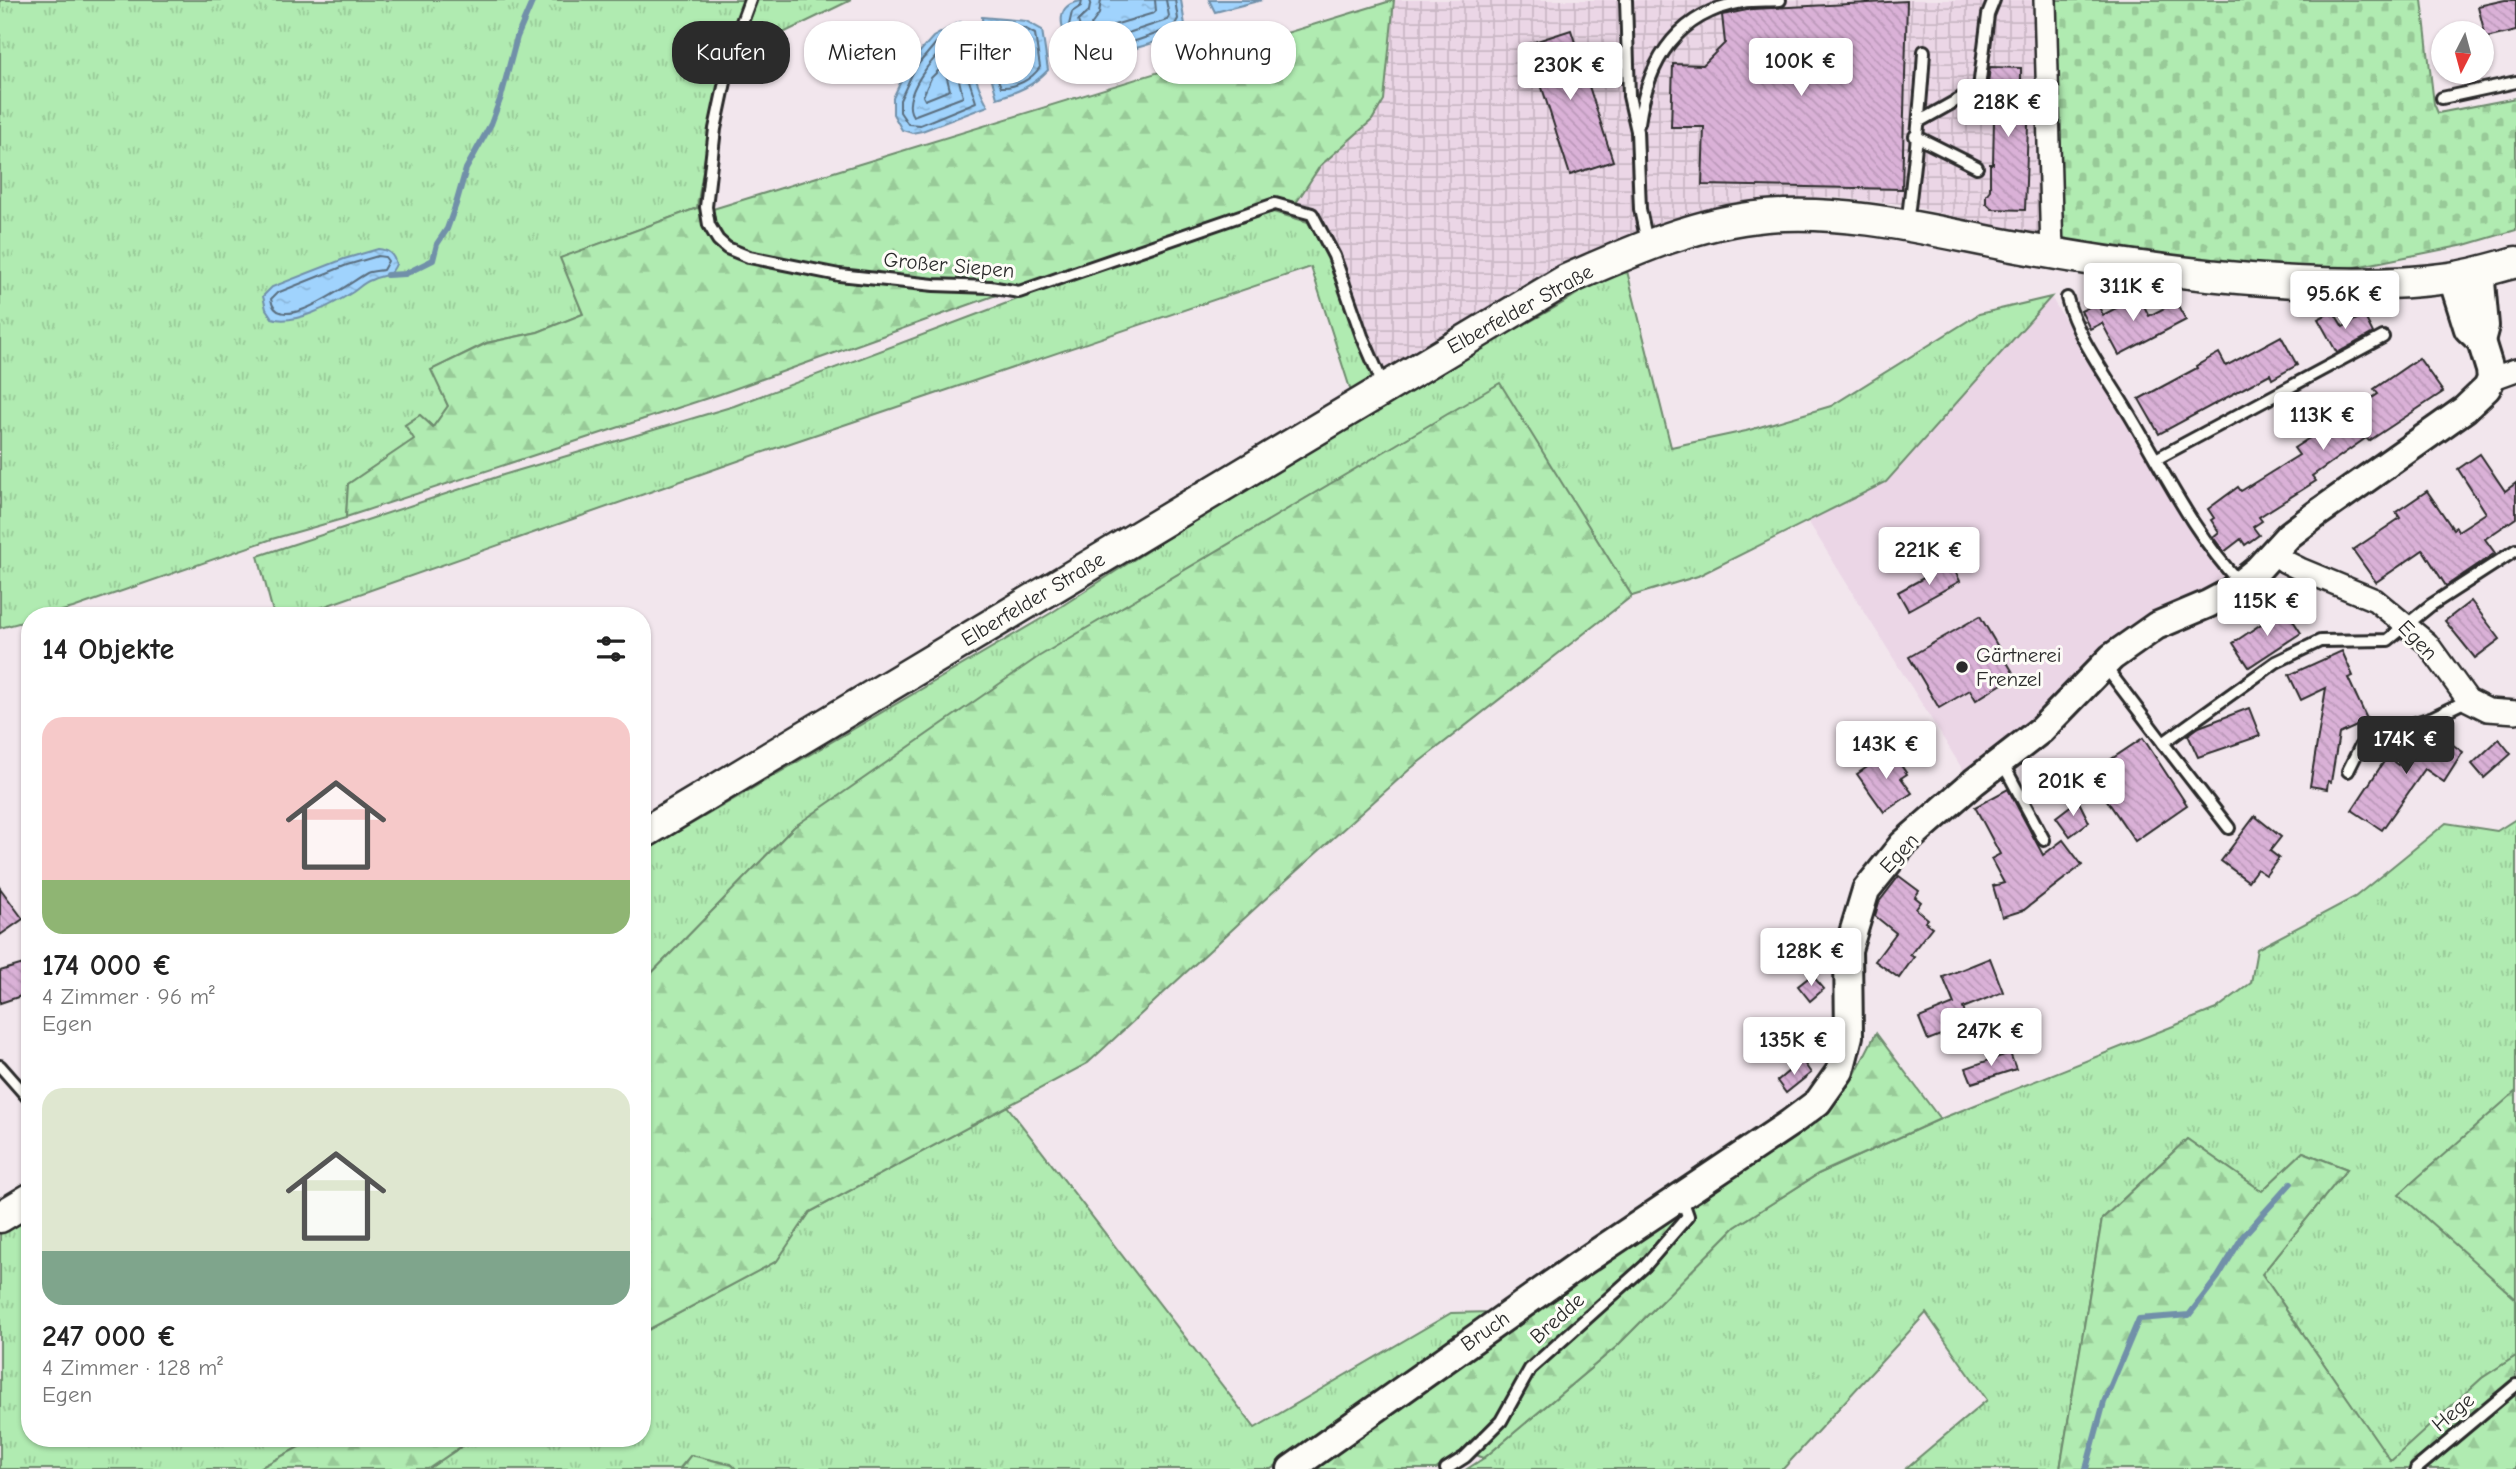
<!DOCTYPE html>
<html lang="de">
<head>
<meta charset="utf-8">
<style>
	body { margin:0; font-family:"Comic Neue",sans-serif; background:#f2f2f2; color:#222; height:100vh; display:flex; flex-direction:column; font-size:26px; white-space:nowrap }
	* { box-sizing:border-box; margin:0 }
	p { font-size:23px; color:#767676 }
	.icon { flex:none; width:38px; height:38px; fill:none; stroke:currentColor; stroke-width:2; stroke-linecap:round; stroke-linejoin:round }
	.map { position:relative; flex:1; overflow:hidden }
	.drawer { position:absolute; left:21px; top:607px; width:630px; height:840px; display:flex; flex-direction:column; background:#fff; border-radius:28px; box-shadow:0 2px 5px #0004 }
	.drawer>* { flex:none }
	.banner { position:absolute; left:672px; top:21px; width:665px; height:63px; display:flex; gap:14px }
	.needle { width:46px; rotate:186deg }
	.fabs { position:absolute; left:2431px; top:21px; display:grid; gap:14px }
	.fabs a { display:grid; place-items:center; width:63px; height:63px; border-radius:50%; background:#fff; box-shadow:0 2px 5px #0004; font-size:35px }
	.price { position:absolute; translate:-50% -60px; padding:0 16px; border-radius:7px; background:#fff; color:#222; font-size:23px; line-height:46px; filter:drop-shadow(0 2px 4px #0008) }
	.price::after { content:''; position:absolute; left:50%; top:42px; width:21px; height:16px; margin-left:-10px; background:inherit; clip-path:polygon(0 0,100% 0,50% 100%) }
	.price.on { background:#2b2b2b; color:#fff }
	ul { padding:0; list-style:none }
	li { display:grid; align-content:center; gap:14px; height:371px; padding:0 21px }
	li span { display:grid; place-items:center; height:217px; border-radius:21px; color:#555 }
	li>.icon { margin-inline-start:auto }
	span .icon { width:126px; height:126px; fill:#fffc; stroke-width:1 }
	li b { font-size:30px }
	h2 { display:flex; justify-content:space-between; align-items:center; height:84px; padding:0 21px; font-size:30px }
	.tag { padding:0 24px; border-radius:28px; background:#fff; box-shadow:0 2px 5px #0004; font-size:24px; line-height:63px }
	.tag.on { background:#2b2b2b; color:#fff }
	.map>svg:first-child { display:block }
</style>
</head>
<body>
<div class="map">
<svg width="2516" height="1469" viewBox="0 0 2516 1469">
	<defs>
		<pattern id="industrial-grid" width="8" height="8" patternUnits="userSpaceOnUse" patternTransform="scale(1.75)"><rect width="8" height="8" fill="#ebd6e6"/><path d="M0 4h8M4 0v8" fill="none" stroke="#cab8c5"/></pattern>
		<pattern id="grass-tufts" width="24" height="20" patternUnits="userSpaceOnUse" patternTransform="scale(1.75)"><rect width="24" height="20" fill="#b0ebb1"/><path d="M3 7l-1-3M5 7V3M7 7l1-3M15 17l-1-3M17 17v-4M19 17l1-3" fill="none" stroke="#98ca98"/></pattern>
		<pattern id="forest-firs" width="22" height="20" patternUnits="userSpaceOnUse" patternTransform="scale(1.75)"><rect width="22" height="20" fill="#b0ebb1"/><path d="M5 1l3.5 6h-7zM16 11l3.5 6h-7z" fill="#98ca98"/></pattern>
		<pattern id="cemetery-stones" width="16" height="16" patternUnits="userSpaceOnUse" patternTransform="scale(1.75)"><rect width="16" height="16" fill="#b0ebb1"/><path d="M2 7V4a2 2 0 0 1 4 0v3zM10 15v-3a2 2 0 0 1 4 0v3z" fill="#98ca98"/></pattern>
		<pattern id="water-ripples" width="26" height="14" patternUnits="userSpaceOnUse" patternTransform="scale(1.75)"><rect width="26" height="14" fill="#a0d3fd"/><path d="M2 4q2-2 4 0t4 0M15 11q2-2 4 0t4 0" fill="none" stroke="#8ab5d9"/></pattern>
		<pattern id="building-back-hatch" width="6" height="6" patternUnits="userSpaceOnUse" patternTransform="scale(1.75)"><rect width="6" height="6" fill="#dab1d7"/><path d="M-1 5l2 2M0 0l6 6M5-1l2 2" fill="none" stroke="#bb98b9"/></pattern>
	</defs>
	<rect width="100%" height="100%" fill="#f2e6ed"/>
	<filter id="ink" filterUnits="userSpaceOnUse"><feTurbulence type="fractalNoise" baseFrequency=".0143" numOctaves="2"/><feDisplacementMap in="SourceGraphic" scale="14" xChannelSelector="R" yChannelSelector="G"/><feConvolveMatrix kernelMatrix="1 2 1 2 8 2 1 2 1" color-interpolation-filters="sRGB"/></filter>
	<g filter="url(#ink)">
		<!-- built -->
		<path fill="#ebd6e6" d="M2051,297L2226,582L2042,713L1968,778L1808,521L1886,482Z"/>
		<!-- industrial -->
		<path fill="url(#industrial-grid)" d="M1394,0H2043L2047,234L1985,224L1902,204L1829,197L1756,200L1629,247L1385,383L1365,333L1339,254L1317,210L1296,203L1320,166L1372,120L1384,100Z"/>
		<!-- grass -->
		<g fill="url(#grass-tufts)" stroke="#6e8b6e" stroke-width="2">
			<path d="M0,0H745L728,47L709,133L697,208L561,258L583,314L538,332L486,343L432,370L448,406L433,427L420,415L405,425L415,439L348,484L346,518L272,539L73,608L43,616H30V620L0,628Z"/>
			<path d="M758,0H851L736,56Z"/>
			<path d="M1273,212L1308,222L1329,259L1359,341L1378,385L1354,401L1311,267L755,455L297,616H274L258,556L503,475L734,406L1052,286L1245,219Z"/>
			<path d="M1625,263L1671,447L1746,431L1831,406L1979,314L2051,297L1886,482L1698,576L1632,596L1499,384L794,827L642,983V853L1051,613L1332,432L1563,303Z"/>
			<path d="M2516,819V1092L2400,1194L2516,1299V1356L2482,1378L2391,1462L2262,1274L2347,1169L2303,1152L2262,1191L2187,1139L2102,1219L2060,1469H1905L1987,1400L1926,1313L1783,1469H1467L1484,1458L1616,1347L1735,1227L1818,1174L1940,1119L2216,1009L2251,983L2257,949L2355,897L2446,823L2497,831Z"/>
			<path d="M1007,1106L1255,1428L1451,1313L1491,1312L1271,1469H736L731,1464L690,1456L679,1469H428L473,1439L642,1438V1333L776,1261L810,1212Z"/>
			<path d="M30,1214V1438L314,1439L258,1469H0V1232Z"/>
		</g>
		<!-- forest -->
		<g fill="url(#forest-firs)" stroke="#6e8b6e" stroke-width="2">
			<path d="M1394,0L1384,100L1372,120L1320,166L1296,203H1272L1241,211L999,294L720,394L346,517L348,484L414,439L405,425L420,415L433,427L448,406L431,370L487,343L538,332L583,314L560,258L697,208L713,209Z"/>
			<path d="M1500,383L1632,596L1410,769L1262,902L1088,1063L810,1212L777,1261L642,1333V983L794,827L1038,657Z"/>
			<path d="M1876,1033L1940,1119L1818,1174L1735,1227L1616,1347L1484,1458L1463,1450L1436,1469H1316L1432,1383L1804,1121L1854,1076Z"/>
			<path d="M2516,1091V1299L2399,1194Z"/>
			<path d="M2187,1139L2262,1191L2303,1152L2347,1169L2262,1274L2391,1461L2482,1378L2516,1356V1469H2060L2102,1219Z"/>
			<path d="M314,1439V1438L472,1439L428,1469H258Z"/>
			<path d="M691,1455L732,1465L736,1469H680Z"/>
		</g>
		<!-- cemetery -->
		<path fill="url(#cemetery-stones)" stroke="#6e8b6e" stroke-width="2" d="M2052,0H2422L2434,104L2438,113L2516,98V230L2465,245L2341,270L2216,267L2059,245Z"/>
		<!-- water -->
		<g fill="url(#water-ripples)" stroke="#7190a9" stroke-width="2">
			<path d="M1085,0H1181L1185,25C1166,45 1101,58 1074,58C1069,45 1052,16 1069,5C1073,2 1081,1 1085,0Z"/>
			<path d="M1209,0H1262L1215,12Z"/>
			<path d="M982,17L1026,21L1042,30L1048,70C1033,86 1018,92 997,98L991,76L983,62Z"/>
			<path d="M960,22L971,27C970,60 972,76 988,106L922,131L912,133L902,130L893,114V98L909,64L933,37Z"/>
			<path d="M378,249C388,250 393,253 396,264C390,279 382,274 371,280C364,282 359,288 353,292C334,304 294,326 272,318L266,309L263,296L272,287L344,259Z"/>
		</g>
		<g fill="none" stroke-linecap="round" stroke-linejoin="round">
			<!-- shore -->
			<g stroke="#5a6e7f" stroke-width="2">
				<path d="M1082,0L1081,6L1072,12L1069,25L1078,49C1095,57 1156,35 1174,26L1178,19L1175,0"/>
				<path d="M1091,0L1089,11L1078,21L1084,40L1087,42L1128,33L1167,20L1169,16L1166,0"/>
				<path d="M1101,0L1099,14L1091,25L1094,31L1154,13L1156,11L1155,0"/>
				<path d="M992,25L1024,28L1035,34L1040,67C1032,79 1016,88 1001,87L990,60L988,31Z"/>
				<path d="M959,31L964,33L963,62L976,102L920,125L908,124L900,112V100L915,68L937,42Z"/>
				<path d="M1001,35L1022,37L1027,41L1030,66L1011,77L1007,76L999,57L997,38Z"/>
				<path d="M950,45L954,48L955,63L963,97L913,116C900,98 933,54 950,45Z"/>
				<path d="M940,69L945,70L950,90L925,100L923,96L931,78Z"/>
				<path d="M378,256L385,257L388,261L383,270C378,271 372,271 367,273C350,282 277,339 271,299L277,293L347,265Z"/>
			</g>
			<!-- stream -->
			<g stroke="#7190a9" stroke-width="6">
				<path d="M387,275L405,274L433,260L437,244L447,229L456,204L466,169L491,124L501,97L517,37L533,0"/>
				<path d="M2086,1469L2104,1402L2139,1319L2189,1315L2218,1277L2243,1236L2291,1183"/>
			</g>
		</g>
		<!-- building -->
		<g fill="url(#building-back-hatch)" stroke="#2b2b2b" stroke-width="2">
			<path d="M2505,0H2516V31L2486,38L2478,6Z"/>
			<path d="M1907,1L1902,189L1702,185L1704,127H1671L1673,64L1703,65L1725,43L1722,15L1752,9Z"/>
			<path d="M1571,30L1613,161L1570,175L1528,44Z"/>
			<path d="M1990,67L2021,68V93L2029,97L2025,210L1992,209L1986,203V195L1990,190V164H1993L1994,119H1984Z"/>
			<path d="M2139,296L2149,316L2176,302L2186,320L2119,355L2102,323L2090,329L2081,311L2097,303L2103,315Z"/>
			<path d="M2333,311L2343,327L2364,315L2373,333L2337,353L2318,319Z"/>
			<path d="M2281,336L2297,365L2272,379L2270,374L2159,434L2139,399L2197,368L2196,366L2219,353L2226,366Z"/>
			<path d="M2419,358L2443,392L2369,441L2366,438L2312,476L2316,481L2259,517L2262,521L2253,527L2259,535L2245,545L2241,539L2224,552L2213,537L2219,532L2211,520L2214,518L2208,509L2238,487L2241,491L2299,455L2294,448L2314,435L2309,428L2345,404L2351,412L2378,394L2374,389Z"/>
			<path d="M2480,454L2505,491L2516,483V518L2485,539L2495,553L2446,586L2423,550L2376,582L2353,550L2400,518L2396,512L2427,491L2453,529L2456,527L2458,531L2486,513L2458,469Z"/>
			<path d="M1951,563L1960,581L1908,610L1898,592Z"/>
			<path d="M2471,601L2500,639L2475,658L2445,621Z"/>
			<path d="M2285,608L2301,633L2249,667L2233,643Z"/>
			<path d="M1980,616L2015,676L1976,700L1970,690L1939,708L1909,657Z"/>
			<path d="M2342,651L2353,676L2348,678L2368,721L2339,734L2331,782L2328,781L2327,789L2310,786L2326,688L2301,700L2289,675Z"/>
			<path d="M2249,708L2260,736L2198,757L2188,735L2199,727Z"/>
			<path d="M2428,727L2463,752L2444,782L2425,769L2382,830L2352,810L2387,757L2398,765L2422,729Z"/>
			<path d="M2143,738L2187,805L2135,841L2089,774Z"/>
			<path d="M2499,739L2511,754L2484,778L2472,764Z"/>
			<path d="M1891,751L1907,774L1901,778L1912,793L1884,812L1857,774Z"/>
			<path d="M2008,789L2043,855L2063,840L2082,865L2024,910L2002,917L1993,886L2004,883L1991,859L2000,854L1975,807Z"/>
			<path d="M2078,800L2089,822L2070,836L2056,817Z"/>
			<path d="M2255,816L2281,837L2270,851L2279,858L2266,875L2257,869L2248,881L2221,861Z"/>
			<path d="M1899,876L1919,891L1915,897L1921,902L1916,909L1928,919L1925,922L1932,927L1910,955L1914,957L1899,978L1875,961L1896,933L1875,916L1879,902Z"/>
			<path d="M0,888L23,919L0,935Z"/>
			<path d="M1990,958L2003,992L1963,1008L1966,1016L1944,1026L1946,1033L1928,1040L1919,1018L1954,1004L1943,977Z"/>
			<path d="M30,962V993L0,1003V971Z"/>
			<path d="M1812,975L1824,989L1810,1001L1798,986Z"/>
			<path d="M2010,1053L2016,1069L1972,1083L1966,1068Z"/>
			<path d="M1802,1060L1811,1073L1786,1093L1777,1081Z"/>
		</g>
		<g fill="none" stroke-linecap="round" stroke-linejoin="round">
			<defs>
				<g id="service">
					<path d="M750,0L732,49L715,129L706,207L709,225L718,240L727,248L749,257L839,275L934,285L990,287L1019,292L1275,204L1312,214L1334,256L1362,336L1384,387"/>
					<path d="M1626,0L1629,96L1637,131L1640,209L1647,242"/>
					<path d="M2442,98L2516,82"/>
					<path d="M1920,121L1979,88L1988,15L1994,0"/>
					<path d="M1639,123C1648,61 1676,14 1742,2C1754,0 1768,1 1780,0"/>
					<path d="M1915,136L1977,167"/>
					<path d="M1907,225C1914,167 1921,109 1924,51"/>
					<path d="M2067,298C2076,336 2108,378 2128,412C2162,468 2194,535 2240,583"/>
					<path d="M2156,459L2383,337"/>
					<path d="M2104,665L2163,743L2276,662L2320,641L2388,640L2431,605L2516,550"/>
					<path d="M2163,743L2229,828"/>
					<path d="M2002,762L2044,840"/>
					<path d="M2348,771L2360,747L2368,739L2433,717L2468,700"/>
					<path d="M0,1066L30,1100"/>
					<path d="M1446,1469L1465,1457L1501,1421L1530,1369L1645,1266L1688,1216L1681,1196"/>
					<path d="M2416,1469L2516,1385"/>
				</g>
				<g id="minor">
					<path d="M2045,0L2052,253"/>
					<path d="M2491,379L2516,370"/>
					<path d="M2274,552L2284,561L2300,569L2375,600L2427,643L2468,700L2488,710L2516,712"/>
				</g>
				<g id="tertiary">
					<path d="M2480,271L2485,326L2481,341"/>
					<path d="M1291,1469L1577,1266L1790,1123L1818,1102L1840,1071L1849,1036L1848,950L1866,890L1903,844L1974,782L2041,730L2112,657L2156,626L2208,604L2227,594L2258,569L2289,535L2318,513L2465,409L2487,388L2491,379L2490,370L2481,341L2468,329L2452,278"/>
				</g>
				<g id="secondary">
					<path d="M642,834L1566,280C1630,252 1696,222 1766,216C1847,209 1929,230 2007,245C2103,263 2199,277 2296,282C2347,285 2398,285 2449,278C2472,275 2494,268 2516,262"/>
					<path d="M0,1217L30,1199"/>
				</g>
			</defs>
			<!-- service casing -->
			<use href="#service" stroke="#2b2b2b" stroke-width="16"/>
			<!-- minor casing -->
			<use href="#minor" stroke="#2b2b2b" stroke-width="26"/>
			<!-- tertiary casing -->
			<use href="#tertiary" stroke="#2b2b2b" stroke-width="32"/>
			<!-- secondary casing -->
			<use href="#secondary" stroke="#2b2b2b" stroke-width="35"/>
			<!-- service -->
			<use href="#service" stroke="#fdfcf7" stroke-width="10"/>
			<!-- minor -->
			<use href="#minor" stroke="#fdfcf7" stroke-width="21"/>
			<!-- tertiary -->
			<use href="#tertiary" stroke="#fdfcf7" stroke-width="26"/>
			<!-- secondary -->
			<use href="#secondary" stroke="#fdfcf7" stroke-width="30"/>
		</g>
	</g>
	<!-- markers -->
	<circle fill="#2b2b2b" stroke="#fdfcf7" stroke-width="2.5" cx="1962" cy="667" r="7"/>
	<g text-anchor="middle" stroke-width="6" stroke-linejoin="round" paint-order="stroke">
		<!-- street labels -->
		<g font-size="21" fill="#2b2b2b" stroke="#fdfcf7">
			<text transform="translate(949 265) rotate(5)" y="7">Großer Siepen</text>
			<text transform="translate(1520 309) rotate(-29)" y="7">Elberfelder Straße</text>
			<text transform="translate(1033 599) rotate(-31)" y="7">Elberfelder Straße</text>
			<text transform="translate(2418 640) rotate(46)" y="7">Egen</text>
			<text transform="translate(1899 853) rotate(-47)" y="7">Egen</text>
			<text transform="translate(1557 1318) rotate(-42)" y="7">Bredde</text>
			<text transform="translate(1485 1331) rotate(-35)" y="7">Bruch</text>
			<text transform="translate(2453 1412) rotate(-40)" y="7">Hege</text>
		</g>
		<!-- poi labels -->
		<g font-size="21" fill="#2b2b2b" stroke="#fdfcf7" text-anchor="start">
			<text x="1976" y="662">Gärtnerei<tspan x="1976" dy="24">Frenzel</tspan></text>
		</g>
	</g>
</svg>
<div class="fabs">
<a><svg class="needle" viewBox="-14 -14 28 28"><path d="M0-13l5 13h-10z" fill="#e53935"/><path d="M0 13l5-13h-10z" fill="#767676"/></svg></a>
</div>
<b class="price" style="left:1801px;top:98px">100K €</b>
<b class="price" style="left:1570px;top:102px">230K €</b>
<b class="price" style="left:2008px;top:139px">218K €</b>
<b class="price" style="left:2133px;top:323px">311K €</b>
<b class="price" style="left:2345px;top:331px">95.6K €</b>
<b class="price" style="left:2323px;top:452px">113K €</b>
<b class="price" style="left:1929px;top:587px">221K €</b>
<b class="price" style="left:2267px;top:638px">115K €</b>
<b class="price on" style="left:2406px;top:776px">174K €</b>
<b class="price" style="left:1886px;top:781px">143K €</b>
<b class="price" style="left:2073px;top:818px">201K €</b>
<b class="price" style="left:1811px;top:988px">128K €</b>
<b class="price" style="left:1991px;top:1068px">247K €</b>
<b class="price" style="left:1794px;top:1077px">135K €</b>
<div class="banner">
<a class="tag on">Kaufen</a>
<a class="tag">Mieten</a>
<a class="tag">Filter</a>
<a class="tag">Neu</a>
<a class="tag">Wohnung</a>
</div>
<section class="drawer">
<h2>14 Objekte<svg class="icon" aria-label="filters" viewBox="0 0 24 24"><path d="M4 7h16M4 17h16"/><circle cx="9" cy="7" r="2"/><circle cx="15" cy="17" r="2"/></svg></h2>
<ul>
<li><span style="background:linear-gradient(#f6c9c9 75%,#8fb573 0)"><svg class="icon" aria-label="home" viewBox="0 0 24 24"><path d="M3 11l9-7 9 7M6 9v11h12V9"/></svg></span><div><b>174 000 €</b><p>4 Zimmer · 96 m²</p><p>Egen</p></div></li>
<li><span style="background:linear-gradient(#dfe7d0 75%,#7fa58c 0)"><svg class="icon" aria-label="home" viewBox="0 0 24 24"><path d="M3 11l9-7 9 7M6 9v11h12V9"/></svg></span><div><b>247 000 €</b><p>4 Zimmer · 128 m²</p><p>Egen</p></div></li>
</ul>
</section>
</div>
</body>
</html>
